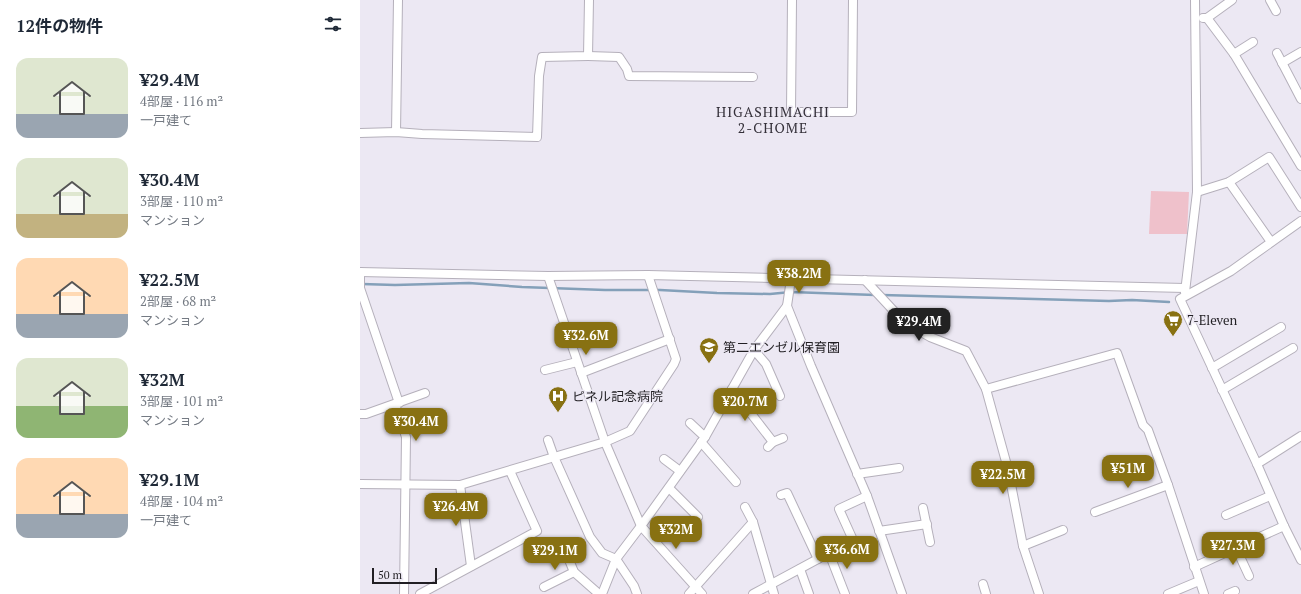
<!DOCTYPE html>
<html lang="ja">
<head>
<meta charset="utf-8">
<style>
	body { margin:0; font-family:"PT Serif","Noto Sans JP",serif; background:#f6f6f7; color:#1f2937; height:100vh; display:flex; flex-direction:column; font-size:15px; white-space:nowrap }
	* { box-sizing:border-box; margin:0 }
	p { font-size:13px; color:#747a83 }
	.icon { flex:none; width:22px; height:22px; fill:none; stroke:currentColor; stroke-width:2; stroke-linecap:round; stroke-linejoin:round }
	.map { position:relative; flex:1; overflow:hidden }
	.panel { display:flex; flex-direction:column; background:#fff; width:360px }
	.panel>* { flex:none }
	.scale { position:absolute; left:12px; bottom:10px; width:65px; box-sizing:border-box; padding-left:4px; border:2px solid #211f23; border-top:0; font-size:11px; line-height:14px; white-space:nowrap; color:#211f23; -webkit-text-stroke:3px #ece8f3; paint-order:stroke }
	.price { position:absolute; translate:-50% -34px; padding:0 9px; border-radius:8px; background:#887112; color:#fff; font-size:13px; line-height:26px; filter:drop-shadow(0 1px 2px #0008) }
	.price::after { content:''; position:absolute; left:50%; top:24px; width:12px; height:9px; margin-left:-6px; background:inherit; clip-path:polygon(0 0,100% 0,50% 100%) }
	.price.current { background:#222; color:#fff }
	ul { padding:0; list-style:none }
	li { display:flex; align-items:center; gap:12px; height:100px; padding:0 16px }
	li span { display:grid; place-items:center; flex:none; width:112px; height:80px; border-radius:12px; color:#555 }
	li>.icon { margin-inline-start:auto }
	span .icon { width:48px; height:48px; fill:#fffc; stroke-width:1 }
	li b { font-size:17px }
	h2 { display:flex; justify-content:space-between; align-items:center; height:48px; padding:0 16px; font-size:17px }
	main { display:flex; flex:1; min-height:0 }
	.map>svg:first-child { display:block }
</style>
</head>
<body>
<main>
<section class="panel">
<h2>12件の物件<svg class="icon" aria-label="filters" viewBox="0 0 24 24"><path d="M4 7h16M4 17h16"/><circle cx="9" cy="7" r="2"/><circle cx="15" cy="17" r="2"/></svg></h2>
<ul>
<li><span style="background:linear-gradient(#dfe7d0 70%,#9aa5b1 0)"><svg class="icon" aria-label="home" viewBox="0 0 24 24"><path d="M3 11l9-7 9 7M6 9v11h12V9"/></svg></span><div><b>¥29.4M</b><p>4部屋 · 116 m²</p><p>一戸建て</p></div></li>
<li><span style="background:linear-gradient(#dfe7d0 70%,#c2b280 0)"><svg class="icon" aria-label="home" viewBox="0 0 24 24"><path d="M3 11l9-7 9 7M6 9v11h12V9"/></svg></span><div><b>¥30.4M</b><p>3部屋 · 110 m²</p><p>マンション</p></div></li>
<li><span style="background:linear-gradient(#ffd9b3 70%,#9aa5b1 0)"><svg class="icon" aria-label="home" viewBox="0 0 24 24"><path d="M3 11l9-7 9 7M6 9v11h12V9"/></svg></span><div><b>¥22.5M</b><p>2部屋 · 68 m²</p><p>マンション</p></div></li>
<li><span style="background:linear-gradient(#dfe7d0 60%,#8fb573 0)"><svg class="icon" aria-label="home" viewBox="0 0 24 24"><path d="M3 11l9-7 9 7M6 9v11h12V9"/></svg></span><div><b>¥32M</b><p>3部屋 · 101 m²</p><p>マンション</p></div></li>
<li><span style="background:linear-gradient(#ffd9b3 70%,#9aa5b1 0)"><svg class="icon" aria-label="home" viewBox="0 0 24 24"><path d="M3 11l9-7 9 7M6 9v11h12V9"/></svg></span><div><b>¥29.1M</b><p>4部屋 · 104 m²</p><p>一戸建て</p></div></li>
</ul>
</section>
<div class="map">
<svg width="941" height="594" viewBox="0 0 941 594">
	<rect width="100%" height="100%" fill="#ece8f3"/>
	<!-- green -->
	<path fill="#efc1cb" d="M791,191L829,192L827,234H789Z"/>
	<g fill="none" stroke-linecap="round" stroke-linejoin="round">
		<!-- stream -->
		<g stroke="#84a0b9" stroke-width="2.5">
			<path d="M2,284L35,285L109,283L162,287L245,290H300L357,293L410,294L431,292L515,295"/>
			<path d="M522,295L749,301L772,300L809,302"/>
		</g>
		<defs>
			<g id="minor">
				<path d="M432,0L431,112H492L493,0"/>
				<path d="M910,0L916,11"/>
				<path d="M843,18H847L872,0"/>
				<path d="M847,18L874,54L941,166"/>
				<path d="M917,53L941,99"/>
				<path d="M874,54L893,42"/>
				<path d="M228,56L259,57L267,69L269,76L393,77"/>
				<path d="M922,63L941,52"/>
				<path d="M36,132L38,0"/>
				<path d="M0,133L36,132L62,134L177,137L179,76L182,57L228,56L229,0"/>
				<path d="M869,182L911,242"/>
				<path d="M837,192L869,182L909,157L941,207"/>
				<path d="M941,221L871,271L820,299L897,464L924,526L941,560"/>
				<path d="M0,272L188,276L288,275L825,288"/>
				<path d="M0,272V288L39,403"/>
				<path d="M188,276L245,442L281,526L342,594"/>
				<path d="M505,280L545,323L570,337L606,351L626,389L648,469L663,546L679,594"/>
				<path d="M825,292L837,192L835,0"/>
				<path d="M427,306L451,366L507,496L542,594"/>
				<path d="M394,350L406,364L420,396"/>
				<path d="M852,368L921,327"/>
				<path d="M185,370L217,362"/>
				<path d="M221,373L310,339"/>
				<path d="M372,389L413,442"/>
				<path d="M626,389L757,353L783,425L788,430L808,485L844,594"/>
				<path d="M862,390L933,348"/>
				<path d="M35,404L46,437L44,594"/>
				<path d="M0,414H6L65,393"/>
				<path d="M330,423L345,437"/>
				<path d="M188,440L194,457L230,537L242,553L256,559L274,586L277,594"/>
				<path d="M341,442L376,482"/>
				<path d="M408,447L413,442L423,438"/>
				<path d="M304,459L320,471"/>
				<path d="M897,464L941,436"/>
				<path d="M497,474L539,468"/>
				<path d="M0,484L100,485L245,442L270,431L314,364L316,359L288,275"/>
				<path d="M100,485L111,566"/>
				<path d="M309,488L338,517"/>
				<path d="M421,495L427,493L458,559"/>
				<path d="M385,507L393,522L414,594"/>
				<path d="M563,508L570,542"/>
				<path d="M735,512L808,485"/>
				<path d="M866,515L910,496"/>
				<path d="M519,531L567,524"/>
				<path d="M663,546L703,530"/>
				<path d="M876,548L889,576"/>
				<path d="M205,550L214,572L239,594"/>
				<path d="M469,553L485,594"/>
				<path d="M834,567L924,526"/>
				<path d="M440,569L449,594"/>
				<path d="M623,584L626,594"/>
				<path d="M184,587L214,572"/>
				<path d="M60,594L177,531L150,471"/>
				<path d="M242,594L256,559L281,526L345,437L394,350L427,306L431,279"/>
				<path d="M329,594L393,522"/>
				<path d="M393,594L493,540L479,509L507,496"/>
				<path d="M808,594L839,581"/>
				<path d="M868,594L875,591"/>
			</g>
		</defs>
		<!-- minor casing -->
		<use href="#minor" stroke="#b5b0bb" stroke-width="10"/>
		<!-- minor -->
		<use href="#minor" stroke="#fff" stroke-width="8"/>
	</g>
	<!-- icons -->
	<defs>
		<symbol id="supermarket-pin" viewBox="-11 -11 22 30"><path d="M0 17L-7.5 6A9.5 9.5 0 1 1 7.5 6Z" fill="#887112" stroke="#ece8f3"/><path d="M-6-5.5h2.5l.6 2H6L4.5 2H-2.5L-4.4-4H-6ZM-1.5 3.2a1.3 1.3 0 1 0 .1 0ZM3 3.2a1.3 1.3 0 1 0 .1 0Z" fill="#fff"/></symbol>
		<symbol id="school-pin" viewBox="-11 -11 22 30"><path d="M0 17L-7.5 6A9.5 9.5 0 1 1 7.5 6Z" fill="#887112" stroke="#ece8f3"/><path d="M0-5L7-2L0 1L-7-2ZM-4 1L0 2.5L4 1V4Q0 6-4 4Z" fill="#fff"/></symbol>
		<symbol id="hospital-pin" viewBox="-11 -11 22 30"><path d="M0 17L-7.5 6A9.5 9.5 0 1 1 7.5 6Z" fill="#887112" stroke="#ece8f3"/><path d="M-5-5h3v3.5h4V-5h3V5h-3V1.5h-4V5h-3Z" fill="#fff"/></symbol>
	</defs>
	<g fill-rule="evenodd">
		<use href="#supermarket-pin" x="802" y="309" width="22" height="30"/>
		<use href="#school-pin" x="338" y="336" width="22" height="30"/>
		<use href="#hospital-pin" x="187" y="385" width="22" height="30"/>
	</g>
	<g text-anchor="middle" stroke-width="3" stroke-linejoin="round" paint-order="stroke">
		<!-- poi labels -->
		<g font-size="13" fill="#211f23" stroke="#ece8f3" text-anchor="start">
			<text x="827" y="325">7-Eleven</text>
			<text x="363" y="352">第二エンゼル保育園</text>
			<text x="212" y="401">ピネル記念病院</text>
		</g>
		<!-- neighbourhood labels -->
		<g font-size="14" letter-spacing="1" fill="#343039" stroke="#ece8f3">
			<text x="413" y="117">HIGASHIMACHI<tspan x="413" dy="16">2-CHOME</tspan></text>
		</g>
	</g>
</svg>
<div class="scale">50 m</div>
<b class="price" style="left:439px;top:294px">¥38.2M</b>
<b class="price current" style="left:559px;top:342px">¥29.4M</b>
<b class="price" style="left:226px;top:356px">¥32.6M</b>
<b class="price" style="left:385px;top:422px">¥20.7M</b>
<b class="price" style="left:56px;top:442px">¥30.4M</b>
<b class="price" style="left:768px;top:489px">¥51M</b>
<b class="price" style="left:643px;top:495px">¥22.5M</b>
<b class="price" style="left:96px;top:527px">¥26.4M</b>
<b class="price" style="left:316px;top:550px">¥32M</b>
<b class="price" style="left:873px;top:566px">¥27.3M</b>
<b class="price" style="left:487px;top:570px">¥36.6M</b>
<b class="price" style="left:195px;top:571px">¥29.1M</b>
</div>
</main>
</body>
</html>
